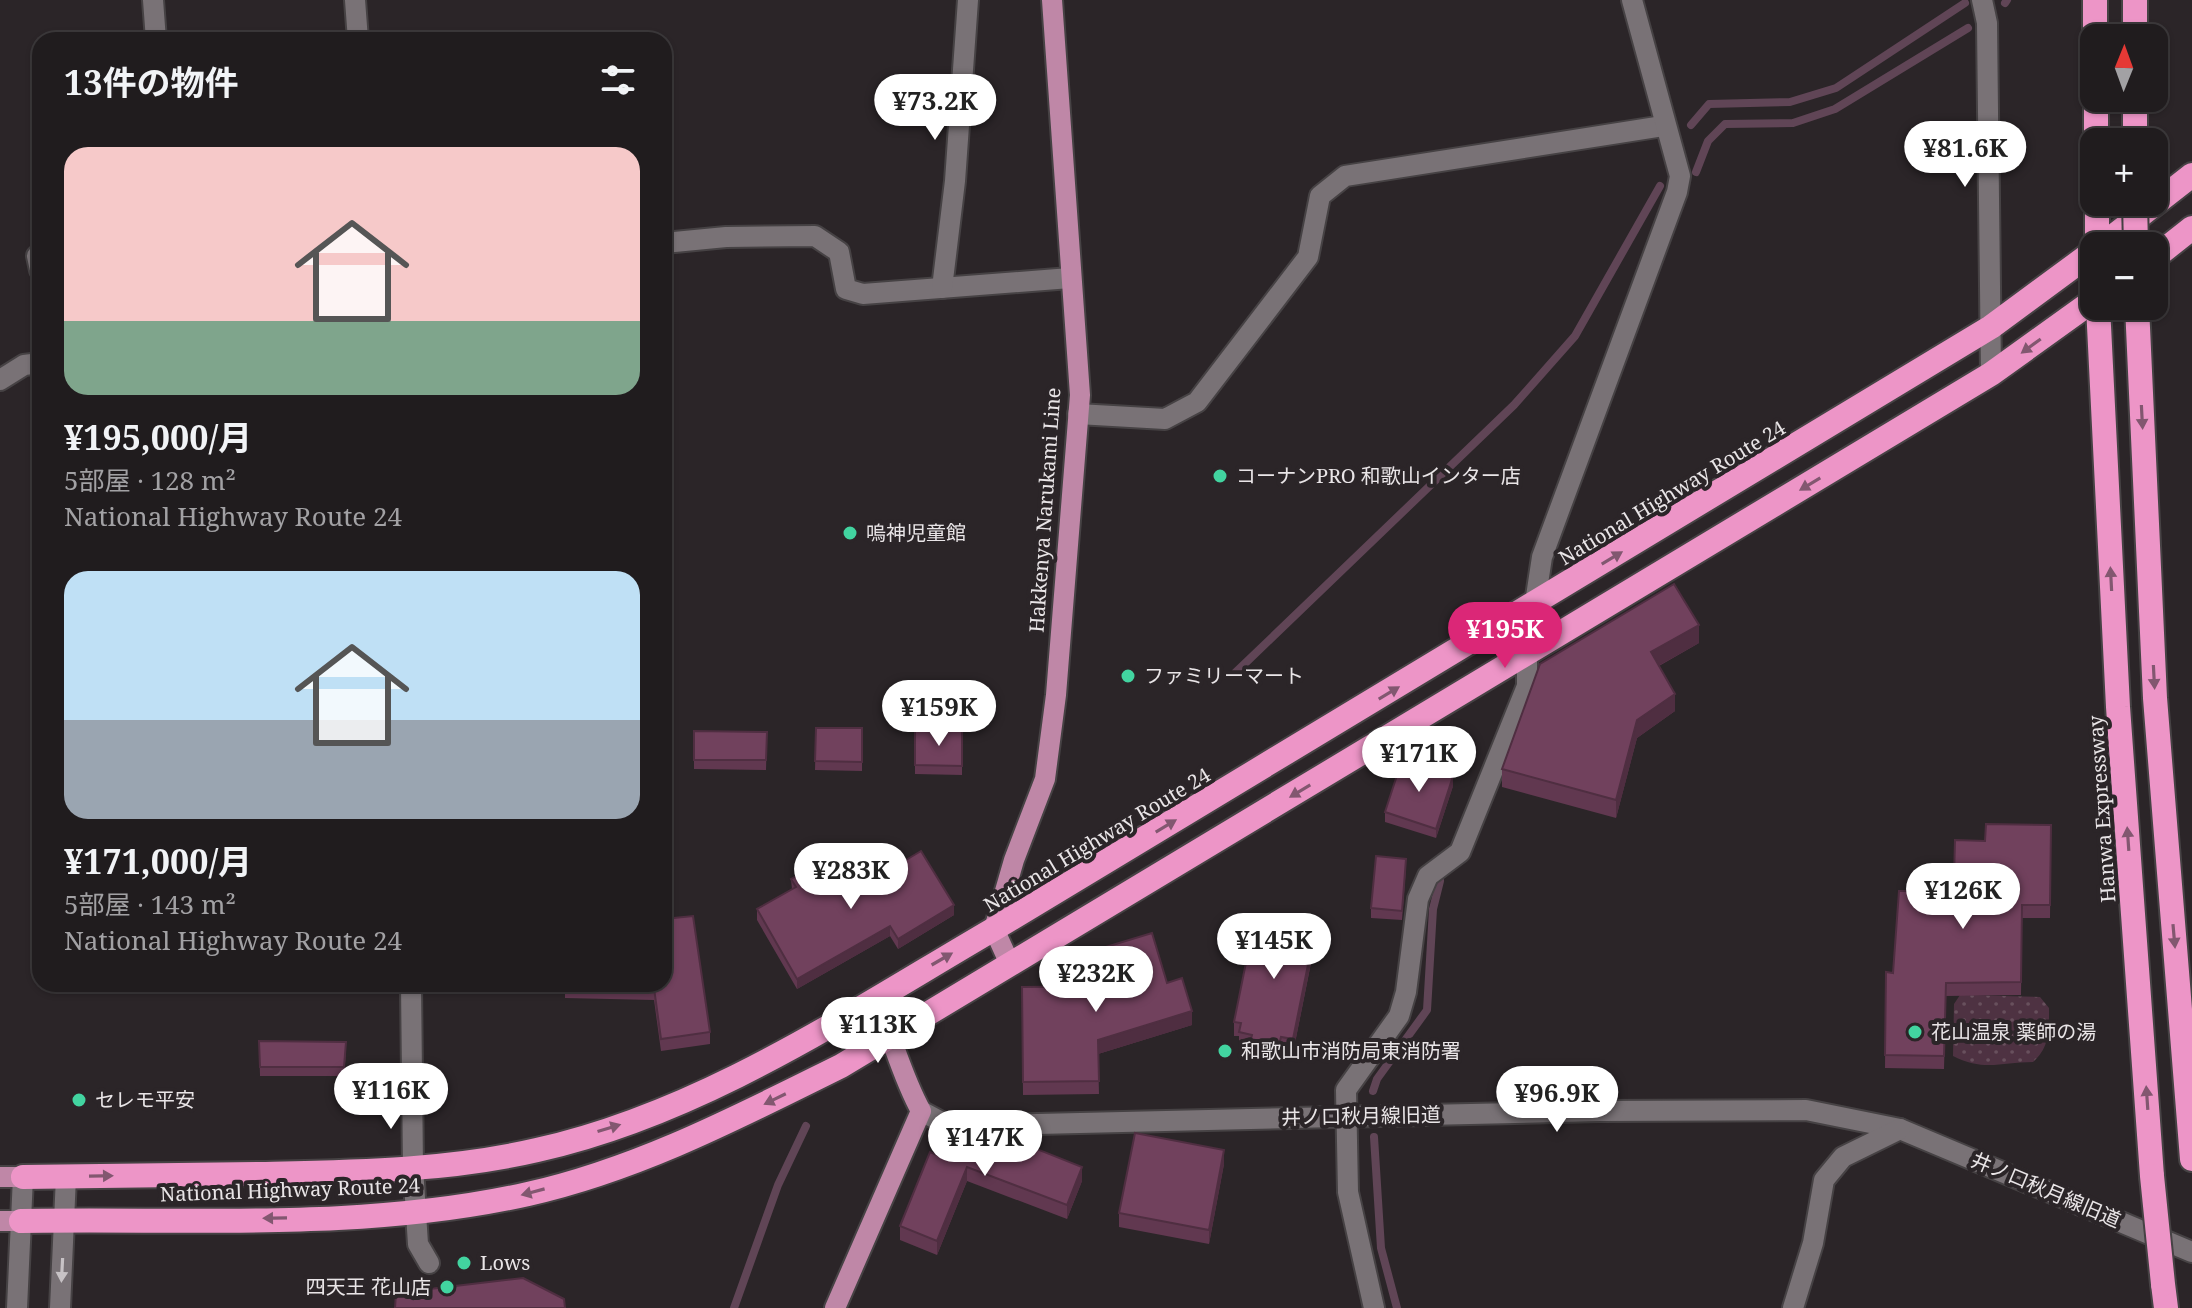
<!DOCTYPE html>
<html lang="ja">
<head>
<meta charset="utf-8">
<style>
	body { margin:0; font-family:"Noto Serif","Noto Sans JP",serif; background:#2d292b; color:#f1f3f6; height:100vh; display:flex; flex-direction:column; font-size:30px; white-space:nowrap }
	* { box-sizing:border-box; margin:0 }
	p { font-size:26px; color:#a2a1a4 }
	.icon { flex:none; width:44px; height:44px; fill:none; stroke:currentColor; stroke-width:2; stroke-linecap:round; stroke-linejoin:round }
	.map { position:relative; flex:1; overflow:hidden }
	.drawer { position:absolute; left:32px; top:32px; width:640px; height:960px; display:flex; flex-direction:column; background:#201c1e; border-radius:24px; box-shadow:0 2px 6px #0004,0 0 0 2px #3d3a3c }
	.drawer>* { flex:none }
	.needle { width:52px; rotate:1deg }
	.controls { position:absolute; left:2080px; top:24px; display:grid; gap:16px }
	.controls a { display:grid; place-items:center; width:88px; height:88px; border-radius:16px; background:#201c1e; box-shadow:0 2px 6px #0004,0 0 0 2px #3d3a3c; font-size:40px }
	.price { position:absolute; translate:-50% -68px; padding:0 18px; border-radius:28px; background:#fff; color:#222; font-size:26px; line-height:52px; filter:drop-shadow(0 2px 4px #0008) }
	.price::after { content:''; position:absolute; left:50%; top:48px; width:24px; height:18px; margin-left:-12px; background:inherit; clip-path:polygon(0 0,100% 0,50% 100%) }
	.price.selected { background:#db2777; color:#fff }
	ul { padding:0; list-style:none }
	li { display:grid; align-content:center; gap:16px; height:424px; padding:0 32px }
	li span { display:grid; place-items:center; height:248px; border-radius:24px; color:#555 }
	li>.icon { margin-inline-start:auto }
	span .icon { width:144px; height:144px; fill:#fffc; stroke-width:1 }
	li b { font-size:34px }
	h2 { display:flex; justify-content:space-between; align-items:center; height:96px; padding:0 32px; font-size:34px }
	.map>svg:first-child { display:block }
</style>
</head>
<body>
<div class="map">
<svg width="2192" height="1308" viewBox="0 0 2192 1308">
	<defs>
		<pattern id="grass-dots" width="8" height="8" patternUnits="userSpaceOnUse" patternTransform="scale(2)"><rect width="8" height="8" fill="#4e3242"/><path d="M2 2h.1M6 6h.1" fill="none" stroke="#68505d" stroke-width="1.8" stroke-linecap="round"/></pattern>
	</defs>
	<rect width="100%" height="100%" fill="#2b2528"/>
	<!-- grass -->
	<path fill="url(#grass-dots)" d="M1960,995L2040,997L2049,1008C2049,1030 2050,1047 2033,1062C2001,1062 1985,1072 1953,1056L1954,1004Z"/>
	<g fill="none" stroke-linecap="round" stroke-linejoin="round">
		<!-- stream -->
		<g stroke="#604556" stroke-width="8">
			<path d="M2005,3L2007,0"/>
			<path d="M1691,125L1709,104L1790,102L1836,88L1965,3"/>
			<path d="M1696,172L1708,141L1725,124L1793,123L1835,109L1968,28"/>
			<path d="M1235,673L1514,405L1575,336L1660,186"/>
			<path d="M1373,1091L1377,1079L1427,1010L1433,909L1440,881"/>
			<path d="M1374,1137L1381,1248L1397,1308"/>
			<path d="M734,1308L778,1185L806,1126"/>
		</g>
		<defs>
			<g id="minor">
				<path d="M153,0L156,40"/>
				<path d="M355,0L358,40"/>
				<path d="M1982,0L1987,23L1991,374"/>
				<path d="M664,243L726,237L815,236L839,252L846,289L863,294L1070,278"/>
				<path d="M40,253L37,256L40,270"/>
				<path d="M942,288L955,181L968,0"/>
				<path d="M0,380L24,365L40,363"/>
				<path d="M1078,414L1165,419L1197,402L1308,257L1320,196L1345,176L1663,126"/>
				<path d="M411,984L413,1168L418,1244L429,1263"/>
				<path d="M921,1111L949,1126L1600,1111L1806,1110L1900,1129L2192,1252"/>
				<path d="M17,1308L23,1177"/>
				<path d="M60,1308L66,1177"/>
				<path d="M1374,1308L1348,1192L1346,1090L1399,1016L1406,992L1418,899L1428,876L1460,852L1527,686V656L1542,557L1677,192L1680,176L1632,0"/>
				<path d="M1793,1308L1813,1243L1824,1180L1843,1157L1900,1129"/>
			</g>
			<g id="major">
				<path d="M1010,964L994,929L1014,860L1045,779L1056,695L1080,395L1052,0"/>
				<path d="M0,1177H23"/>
				<path d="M0,1221H21"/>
				<path d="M835,1308L921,1111C901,1075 892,1035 875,998"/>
			</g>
			<g id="highway">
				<path d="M2095,0V38"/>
				<path d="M2135,38V0"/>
				<path d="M2096,98V142"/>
				<path d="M2135,142V98"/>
				<path d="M2097,202V246"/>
				<path d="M2101,246L2192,175"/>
				<path d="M2154,258L2192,228"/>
				<path d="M2098,306L2118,707L2152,1176"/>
				<path d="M2137,306L2155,698L2192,1159"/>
				<path d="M23,1177C102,1176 181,1175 260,1174C352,1172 447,1171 537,1150C703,1113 850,1013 994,929L1991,327L2094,251"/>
				<path d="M21,1221C189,1218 364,1231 528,1194C639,1169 740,1116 841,1066L1991,374L2094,300"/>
				<path d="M2163,1284L2166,1308"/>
			</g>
		</defs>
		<!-- minor casing -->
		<use href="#minor" stroke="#464244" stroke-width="24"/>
		<!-- major casing -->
		<use href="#major" stroke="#464244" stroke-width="24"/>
		<!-- highway casing -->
		<use href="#highway" stroke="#464244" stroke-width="28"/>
		<!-- minor -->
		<use href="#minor" stroke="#797276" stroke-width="20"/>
		<!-- major -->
		<use href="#major" stroke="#bf87a7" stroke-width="20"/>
		<!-- highway -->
		<use href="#highway" stroke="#ed95c7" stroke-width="24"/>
		<defs>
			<g id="highway-bridge">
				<path d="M2135,202L2136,246"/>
				<path d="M2152,1176L2163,1284"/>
			</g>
		</defs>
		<!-- highway-bridge casing -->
		<use href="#highway-bridge" stroke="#464244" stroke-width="28" stroke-linecap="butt"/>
		<!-- highway-bridge -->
		<use href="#highway-bridge" stroke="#ed95c7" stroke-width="24"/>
	</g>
	<!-- wall -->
	<g fill="#613850">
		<path d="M1699,643L1659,666L1675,711L1637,738L1616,818L1502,787V769L1540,664Z"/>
		<path d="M816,728H862V771L815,770Z"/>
		<path d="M694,731L767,732L766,770L694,769Z"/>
		<path d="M915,731H962V775L915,774Z"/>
		<path d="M1453,786L1436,838L1385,822V812Z"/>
		<path d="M2051,825L2050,918H2022L2021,995L1946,996L1944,1069L1885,1068L1886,972L1893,973L1910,891L1954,878Z"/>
		<path d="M1406,868L1402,920L1371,918V908Z"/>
		<path d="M886,872L954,915L898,949L890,936L797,989L757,920V909L792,889L791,879L839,893Z"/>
		<path d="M1315,943L1293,1053L1281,1051L1279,1059L1251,1053V1048L1239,1046V1036H1234V1022Z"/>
		<path d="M1106,947L1167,983L1192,1025L1098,1054L1099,1094L1023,1095L1022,987L1113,986L1106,961Z"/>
		<path d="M565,984H664L710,1032V1044L661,1051L654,1000L565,998Z"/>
		<path d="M259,1041L346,1052L344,1076H260Z"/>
		<path d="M944,1158L1082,1181L1067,1219L967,1181L937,1255L900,1240V1226Z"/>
		<path d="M1224,1164L1209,1244L1119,1227V1213Z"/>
	</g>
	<!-- shaded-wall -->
	<g fill="#4f2e41">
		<path d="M1699,625V643L1651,670V652Z"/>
		<path d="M1675,694V711L1637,738L1616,818V800L1637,720Z"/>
		<path d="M1453,776V786L1436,838V829Z"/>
		<path d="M954,905V915L898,949V939Z"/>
		<path d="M890,926V936L797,989V979Z"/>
		<path d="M1315,930V943L1293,1053V1039Z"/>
		<path d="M1192,1011V1025L1098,1054V1040Z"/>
		<path d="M1224,1150V1164L1209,1244V1230Z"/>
		<path d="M967,1167V1181L937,1255V1241Z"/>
		<path d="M1082,1167V1181L1067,1219V1205Z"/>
	</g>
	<!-- building -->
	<g fill="#71415d" stroke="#4f2e41" stroke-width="2">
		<path d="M1674,584L1699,625L1651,652L1675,694L1637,720L1616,800L1502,769L1540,664Z"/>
		<path d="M816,728H862V762L815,761Z"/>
		<path d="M694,731L767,732L766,760H694Z"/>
		<path d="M915,731H962V766L915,765Z"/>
		<path d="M1402,760L1453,776L1436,829L1385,812Z"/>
		<path d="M1986,824L2051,825L2050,905H2022L2021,982L1946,983L1944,1056L1885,1055L1886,972L1893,973L1899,891H1910V877L1954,878L1955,840L1985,841Z"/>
		<path d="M921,851L954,905L898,939L890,926L797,979L757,909L796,887L791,879L821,862L839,893L882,866L886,872Z"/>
		<path d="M1376,856L1406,859L1402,911L1371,908Z"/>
		<path d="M693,916L710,1032L661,1039L654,988L565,986V984H664V919Z"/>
		<path d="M1255,918L1315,930L1293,1039L1281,1037L1279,1045L1251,1039L1252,1035L1239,1032L1241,1023L1234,1022Z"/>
		<path d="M1152,933L1167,983L1182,978L1192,1011L1098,1040L1099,1081L1023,1082L1022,987L1118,986L1106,947Z"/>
		<path d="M259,1041L346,1042L344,1067H260Z"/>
		<path d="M994,1132L1082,1167L1067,1205L967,1167L937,1241L900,1226L930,1152L944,1158L949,1147Z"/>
		<path d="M1135,1133L1224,1150L1209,1230L1119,1213Z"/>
		<path d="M523,1278L564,1299L565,1308H395L396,1293Z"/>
	</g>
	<!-- one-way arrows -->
	<defs><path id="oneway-solid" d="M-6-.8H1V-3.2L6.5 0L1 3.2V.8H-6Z" transform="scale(2)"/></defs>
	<g fill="#825770">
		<use href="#oneway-solid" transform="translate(2031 346) rotate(144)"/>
		<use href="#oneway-solid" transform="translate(2142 417) rotate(87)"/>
		<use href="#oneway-solid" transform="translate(1810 484) rotate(149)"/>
		<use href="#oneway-solid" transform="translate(1612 558) rotate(-31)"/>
		<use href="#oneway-solid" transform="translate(2111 579) rotate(-93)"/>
		<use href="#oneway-solid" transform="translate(2154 677) rotate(87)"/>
		<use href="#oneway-solid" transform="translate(1389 693) rotate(-31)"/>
		<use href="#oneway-solid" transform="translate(1300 791) rotate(149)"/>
		<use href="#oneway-solid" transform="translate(1166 826) rotate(-31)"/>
		<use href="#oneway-solid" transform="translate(2128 839) rotate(-94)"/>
		<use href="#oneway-solid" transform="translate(2174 936) rotate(85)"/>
		<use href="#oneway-solid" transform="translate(942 959) rotate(-30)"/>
		<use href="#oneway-solid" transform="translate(2147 1098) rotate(-94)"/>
		<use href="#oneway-solid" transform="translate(775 1099) rotate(154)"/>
		<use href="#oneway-solid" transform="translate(609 1128) rotate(-17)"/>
		<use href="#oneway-solid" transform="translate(101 1176) rotate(-1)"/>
		<use href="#oneway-solid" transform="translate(533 1192) rotate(165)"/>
		<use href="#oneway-solid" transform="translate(275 1218) rotate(179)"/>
	</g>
	<use fill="#c7c2c5" href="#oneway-solid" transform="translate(62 1270) rotate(93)"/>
	<!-- markers -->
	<g fill="#42d4a0" stroke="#2b2528" stroke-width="3">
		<circle cx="1220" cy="476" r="8"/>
		<circle cx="850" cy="533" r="8"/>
		<circle cx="1128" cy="676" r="8"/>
		<circle cx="1915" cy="1032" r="8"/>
		<circle cx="1225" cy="1051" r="8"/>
		<circle cx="79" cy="1100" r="8"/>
		<circle cx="464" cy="1263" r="8"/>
		<circle cx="447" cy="1287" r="8"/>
	</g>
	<g text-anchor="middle" stroke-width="8" stroke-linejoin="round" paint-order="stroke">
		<!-- poi labels -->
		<g font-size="20" fill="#e9e5e7" stroke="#2b2528" text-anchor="start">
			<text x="1236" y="483">コーナンPRO 和歌山インター店</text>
			<text x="866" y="540">嗚神児童館</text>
			<text x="1144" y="683">ファミリーマート</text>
			<text x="1931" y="1039">花山温泉 薬師の湯</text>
			<text x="1241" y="1058">和歌山市消防局東消防署</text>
			<text x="95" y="1107">セレモ平安</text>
			<text x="480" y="1270">Lows</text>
			<text x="431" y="1294" text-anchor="end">四天王 花山店</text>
		</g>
		<!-- street labels -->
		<g font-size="20" fill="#e9e5e7" stroke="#2b2528">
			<text transform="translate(1672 493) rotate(-31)" y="7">National Highway Route 24</text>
			<text transform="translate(1045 510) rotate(-86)" y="7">Hakkenya Narukami Line</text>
			<text transform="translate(2102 809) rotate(-94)" y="7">Hanwa Expressway</text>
			<text transform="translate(1097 840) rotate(-31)" y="7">National Highway Route 24</text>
			<text transform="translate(1361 1116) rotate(-1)" y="7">井ノ口秋月線旧道</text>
			<text transform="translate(290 1190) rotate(-2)" y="7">National Highway Route 24</text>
			<text transform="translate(2046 1190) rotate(23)" y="7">井ノ口秋月線旧道</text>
		</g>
	</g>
</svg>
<div class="controls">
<a><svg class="needle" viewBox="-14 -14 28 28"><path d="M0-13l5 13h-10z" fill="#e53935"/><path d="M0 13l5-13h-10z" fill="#a2a1a4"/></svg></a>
<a>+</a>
<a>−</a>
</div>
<b class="price" style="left:935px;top:142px">¥73.2K</b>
<b class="price" style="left:1965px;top:189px">¥81.6K</b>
<b class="price selected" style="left:1505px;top:670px">¥195K</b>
<b class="price" style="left:939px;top:748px">¥159K</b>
<b class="price" style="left:1419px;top:794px">¥171K</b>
<b class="price" style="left:851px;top:911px">¥283K</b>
<b class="price" style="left:1963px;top:931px">¥126K</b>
<b class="price" style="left:1274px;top:981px">¥145K</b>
<b class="price" style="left:1096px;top:1014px">¥232K</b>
<b class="price" style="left:878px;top:1065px">¥113K</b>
<b class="price" style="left:391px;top:1131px">¥116K</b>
<b class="price" style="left:1557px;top:1134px">¥96.9K</b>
<b class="price" style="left:985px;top:1178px">¥147K</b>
<section class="drawer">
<h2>13件の物件<svg class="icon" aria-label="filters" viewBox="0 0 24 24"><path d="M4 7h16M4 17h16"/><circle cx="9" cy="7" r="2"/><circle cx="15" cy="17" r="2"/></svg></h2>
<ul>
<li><span style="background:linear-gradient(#f6c9c9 70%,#7fa58c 0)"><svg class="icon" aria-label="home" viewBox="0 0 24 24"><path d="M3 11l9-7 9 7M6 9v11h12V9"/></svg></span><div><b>¥195,000/月</b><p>5部屋 · 128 m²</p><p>National Highway Route 24</p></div></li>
<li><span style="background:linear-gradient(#bfe0f5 60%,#9aa5b1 0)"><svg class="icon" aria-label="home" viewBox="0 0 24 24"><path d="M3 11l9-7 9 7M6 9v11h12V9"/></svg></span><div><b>¥171,000/月</b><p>5部屋 · 143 m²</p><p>National Highway Route 24</p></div></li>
</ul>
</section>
</div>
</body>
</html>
